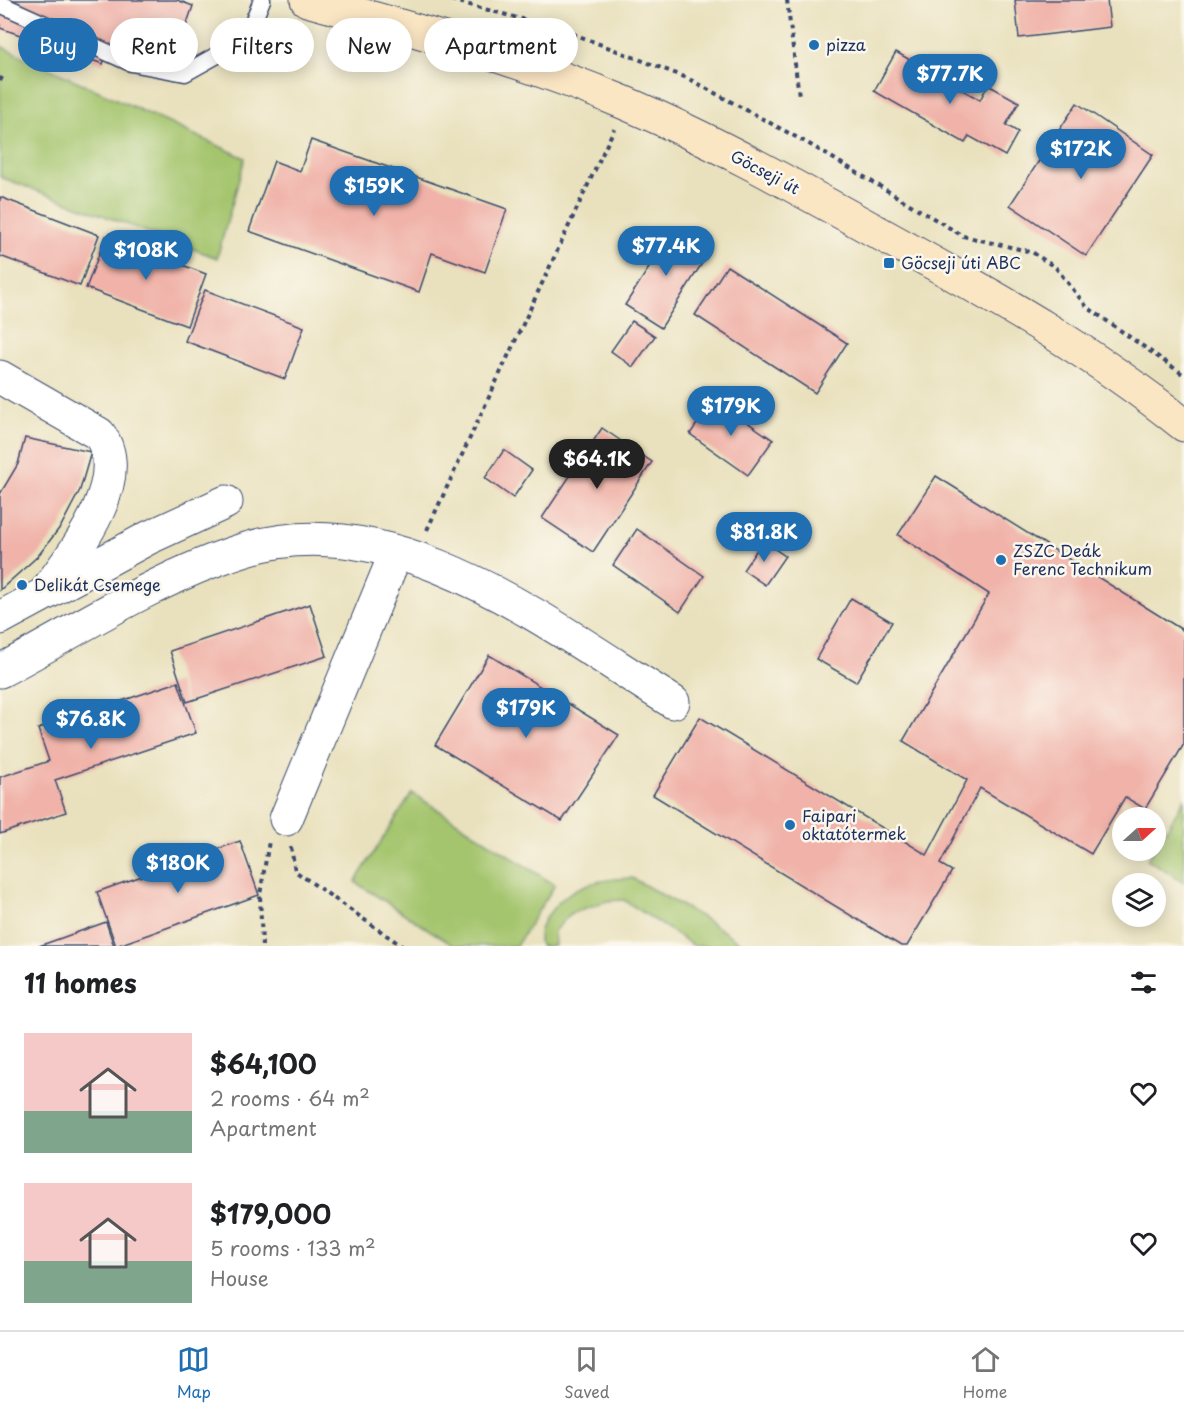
<!DOCTYPE html>
<html lang="en">
<head>
<meta charset="utf-8">
<style>
	body { margin:0; font-family:"Playpen Sans",sans-serif; background:#f6f6f6; color:#202124; height:100vh; display:flex; flex-direction:column; font-size:22px; white-space:nowrap }
	* { box-sizing:border-box; margin:0 }
	p { font-size:20px; color:#757577 }
	.icon { flex:none; width:33px; height:33px; fill:none; stroke:currentColor; stroke-width:2; stroke-linecap:round; stroke-linejoin:round }
	.map { position:relative; height:946px; overflow:hidden }
	.panel { display:flex; flex-direction:column; background:#fff; flex:1 }
	.panel>* { flex:none }
	.banner { position:absolute; left:18px; top:18px; width:600px; height:54px; display:flex; gap:12px }
	.needle { width:39px; rotate:69deg }
	.fabs { position:absolute; left:1112px; top:807px; display:grid; gap:12px }
	.fabs a { display:grid; place-items:center; width:54px; height:54px; border-radius:50%; background:#fff; box-shadow:0 3px 15px #0003; font-size:30px }
	.price { position:absolute; translate:-50% -51px; padding:0 14px; border-radius:21px; background:#1f6fb2; color:#fff; font-size:20px; line-height:39px; filter:drop-shadow(0 2px 3px #0008) }
	.price::after { content:''; position:absolute; left:50%; top:36px; width:18px; height:14px; margin-left:-9px; background:inherit; clip-path:polygon(0 0,100% 0,50% 100%) }
	.price.active { background:#222; color:#fff }
	ul { padding:0; list-style:none }
	li { display:flex; align-items:center; gap:18px; height:150px; padding:0 24px }
	li span { display:grid; place-items:center; flex:none; width:168px; height:120px; border-radius:0px; color:#555 }
	li>.icon { margin-inline-start:auto }
	span .icon { width:72px; height:72px; fill:#fffc; stroke-width:1 }
	li b { font-size:26px }
	h2 { display:flex; justify-content:space-between; align-items:center; height:72px; padding:0 24px; font-size:26px }
	.pill { padding:0 21px; border-radius:27px; background:#fff; box-shadow:0 3px 15px #0003; font-size:21px; line-height:54px }
	.pill.active { background:#1f6fb2; color:#fff }
	.tab-bar { display:flex; justify-content:space-around; align-items:center; height:84px; border-top:2px solid #e0e0e0; background:#fff; font-size:16px; color:#757577 }
	.tab-bar a { display:grid; justify-items:center; gap:3px }
	.tab-bar .active { color:#1f6fb2 }
	.map>svg:first-child { display:block }
</style>
</head>
<body>
<div class="map">
<svg width="1184" height="946" viewBox="0 0 1184 946">
	<rect width="100%" height="100%" fill="#fbf7ec"/>
	<filter id="ink" filterUnits="userSpaceOnUse"><feTurbulence type="fractalNoise" baseFrequency=".0167" numOctaves="2"/><feDisplacementMap in="SourceGraphic" scale="12" xChannelSelector="R" yChannelSelector="G"/><feConvolveMatrix kernelMatrix="1 2 1 2 8 2 1 2 1" color-interpolation-filters="sRGB"/></filter>
	<filter id="wash" filterUnits="userSpaceOnUse"><feTurbulence type="fractalNoise" baseFrequency=".008" numOctaves="4" result="noise"/><feDisplacementMap in="SourceGraphic" scale="24" xChannelSelector="R" yChannelSelector="G"/><feGaussianBlur stdDeviation="1.35" result="paint"/><feColorMatrix in="noise" values="0 0 0 0 0 0 0 0 0 0 0 0 0 0 0 0 0 1.4 0 .05"/><feComposite in="paint" operator="in"/></filter>
	<g filter="url(#wash)">
		<rect width="100%" height="100%" fill="#e9e1bd"/>
		<!-- green -->
		<g fill="#a4c56d" stroke="#607a66" stroke-width="1.5">
			<path d="M0,46L245,158L217,258L0,177Z"/>
			<path d="M412,793L555,885L516,946H454L355,882Z"/>
			<path d="M1184,799V882L1147,859L1155,850Z"/>
			<path d="M632,878L700,916L746,946H694L624,900L607,901L571,913L554,931L555,946H540C537,931 542,922 551,911C571,884 599,879 632,878Z"/>
		</g>
		<g id="blocks">
			<!-- building -->
			<g fill="#f0b2a9">
				<path d="M0,0H177L193,6L172,67L109,46L103,64L0,28Z"/>
				<path d="M1015,0H1107L1110,27L1019,38Z"/>
				<path d="M896,52L980,100L988,85L1019,102L1006,125L1018,132L1005,156L969,136L965,143L874,91Z"/>
				<path d="M1077,103L1153,155L1086,256L1010,205Z"/>
				<path d="M311,140L507,209L485,272L432,253L419,292L249,231L274,161L300,171Z"/>
				<path d="M0,197L99,235L80,286L0,256Z"/>
				<path d="M669,229L708,254L661,328L625,305L652,263L641,256L655,235L662,240Z"/>
				<path d="M106,236L206,274L187,326L86,288Z"/>
				<path d="M727,266L847,343L815,393L695,315Z"/>
				<path d="M205,290L304,327L285,379L185,341Z"/>
				<path d="M632,321L655,336L633,367L611,351Z"/>
				<path d="M714,399L773,440L748,475L690,434Z"/>
				<path d="M602,428L652,462L593,552L542,518Z"/>
				<path d="M25,438L91,452L80,490L61,526L38,556L0,590V494L18,464Z"/>
				<path d="M504,450L532,470L513,498L485,478Z"/>
				<path d="M936,476L1184,631V744L1145,809L1125,797L1091,854L980,788L940,864L952,871L907,946H901L653,795L700,717L927,855L967,780L903,741L989,594L898,535Z"/>
				<path d="M637,529L704,576L680,612L613,565Z"/>
				<path d="M763,541L785,556L765,585L743,570Z"/>
				<path d="M851,598L892,622L856,682L816,659Z"/>
				<path d="M310,604L327,656L187,702L170,651Z"/>
				<path d="M489,655L619,735L562,821L435,745Z"/>
				<path d="M178,682L196,733L55,780L66,812L0,834V777L49,761L38,729Z"/>
				<path d="M240,841L259,895L116,946L97,892Z"/>
				<path d="M106,922L114,946H39Z"/>
			</g>
		</g>
	</g>
	<g filter="url(#ink)">
		<use href="#blocks" fill-opacity="0" stroke="#3a4a6c" stroke-width="1.5"/>
		<g fill="none" stroke-linecap="round" stroke-linejoin="round">
			<defs>
				<path id="lane" d="M0,4L131,63L185,73L246,39L262,0"/>
				<g id="street">
					<path d="M0,377L99,434C133,479 74,553 47,590"/>
					<path d="M0,618L148,538L226,502"/>
					<path d="M0,671C79,629 158,577 243,550C393,501 553,628 673,702"/>
					<path d="M286,819L396,553"/>
				</g>
				<path id="secondary" d="M307,0C414,29 523,60 625,103C719,143 808,194 897,243C997,298 1095,353 1184,425"/>
			</defs>
			<!-- lane casing -->
			<use href="#lane" stroke="#3a4a6c" stroke-width="19"/>
			<!-- street casing -->
			<use href="#street" stroke="#3a4a6c" stroke-width="35"/>
			<!-- secondary casing -->
			<use href="#secondary" stroke="#3a4a6c" stroke-width="35"/>
			<!-- path -->
			<g stroke="#3a4a6c" stroke-width="4" stroke-dasharray="4.5 4.5" stroke-linecap="butt">
				<path d="M451,0L566,31L687,78L809,144L963,236L1032,252L1056,268L1087,307L1184,375"/>
				<path d="M787,0L799,96"/>
				<path d="M0,81L4,73"/>
				<path d="M427,530L614,129"/>
				<path d="M291,847L295,871L402,946"/>
				<path d="M262,946L260,895L269,841"/>
			</g>
			<!-- lane -->
			<use href="#lane" stroke="#fff" stroke-width="16"/>
			<!-- street -->
			<use href="#street" stroke="#fff" stroke-width="33"/>
			<!-- secondary -->
			<use href="#secondary" stroke="#fbe6c4" stroke-width="33"/>
		</g>
	</g>
	<!-- markers -->
	<g fill="#1f6fb2" stroke="#fbf7ec" stroke-width="2">
		<circle cx="814" cy="45" r="6"/>
		<rect x="883" y="257" width="12" height="12" rx="3"/>
		<circle cx="1001" cy="560" r="6"/>
		<circle cx="22" cy="585" r="6"/>
		<circle cx="790" cy="825" r="6"/>
	</g>
	<g text-anchor="middle" stroke-width="5" stroke-linejoin="round" paint-order="stroke">
		<!-- poi labels -->
		<g font-size="16" fill="#1b2f5e" stroke="#fbf7ec" text-anchor="start">
			<text x="826" y="51">pizza</text>
			<text x="901" y="269">Göcseji úti ABC</text>
			<text x="1013" y="557">ZSZC Deák<tspan x="1013" dy="18">Ferenc Technikum</tspan></text>
			<text x="34" y="591">Delikát Csemege</text>
			<text x="802" y="822">Faipari<tspan x="802" dy="18">oktatótermek</tspan></text>
		</g>
		<!-- street labels -->
		<g font-size="16" fill="#1b2f5e" stroke="#fbf7ec">
			<text transform="translate(765 172) rotate(28)" y="6">Göcseji út</text>
		</g>
	</g>
</svg>
<div class="fabs">
<a><svg class="needle" viewBox="-14 -14 28 28"><path d="M0-13l5 13h-10z" fill="#e53935"/><path d="M0 13l5-13h-10z" fill="#757577"/></svg></a>
<a><svg class="icon" aria-label="layers" viewBox="0 0 24 24"><path d="M12 4l9 5-9 5-9-5zM3 14l9 5 9-5"/></svg></a>
</div>
<b class="price" style="left:950px;top:105px">$77.7K</b>
<b class="price" style="left:1081px;top:180px">$172K</b>
<b class="price" style="left:374px;top:217px">$159K</b>
<b class="price" style="left:666px;top:277px">$77.4K</b>
<b class="price" style="left:146px;top:281px">$108K</b>
<b class="price" style="left:731px;top:437px">$179K</b>
<b class="price active" style="left:597px;top:490px">$64.1K</b>
<b class="price" style="left:764px;top:563px">$81.8K</b>
<b class="price" style="left:526px;top:739px">$179K</b>
<b class="price" style="left:91px;top:750px">$76.8K</b>
<b class="price" style="left:178px;top:894px">$180K</b>
<div class="banner">
<a class="pill active">Buy</a>
<a class="pill">Rent</a>
<a class="pill">Filters</a>
<a class="pill">New</a>
<a class="pill">Apartment</a>
</div>
</div>
<section class="panel">
<h2>11 homes<svg class="icon" aria-label="filters" viewBox="0 0 24 24"><path d="M4 7h16M4 17h16"/><circle cx="9" cy="7" r="2"/><circle cx="15" cy="17" r="2"/></svg></h2>
<ul>
<li><span style="background:linear-gradient(#f6c9c9 65%,#7fa58c 0)"><svg class="icon" aria-label="home" viewBox="0 0 24 24"><path d="M3 11l9-7 9 7M6 9v11h12V9"/></svg></span><div><b>$64,100</b><p>2 rooms · 64 m²</p><p>Apartment</p></div><svg class="icon" aria-label="heart" viewBox="0 0 24 24"><path d="M12 20l-8-8c-3-5 5-10 8-4 3-6 11-1 8 4z"/></svg></li>
<li><span style="background:linear-gradient(#f6c9c9 65%,#7fa58c 0)"><svg class="icon" aria-label="home" viewBox="0 0 24 24"><path d="M3 11l9-7 9 7M6 9v11h12V9"/></svg></span><div><b>$179,000</b><p>5 rooms · 133 m²</p><p>House</p></div><svg class="icon" aria-label="heart" viewBox="0 0 24 24"><path d="M12 20l-8-8c-3-5 5-10 8-4 3-6 11-1 8 4z"/></svg></li>
</ul>
</section>
<nav class="tab-bar">
<a class="active"><svg class="icon" aria-label="map" viewBox="0 0 24 24"><path d="M3 6l6-2 6 2 6-2v14l-6 2-6-2-6 2zM9 4v14M15 6v14"/></svg>Map</a>
<a><svg class="icon" aria-label="saved" viewBox="0 0 24 24"><path d="M7 4h10v16l-5-4-5 4z"/></svg>Saved</a>
<a><svg class="icon" aria-label="home" viewBox="0 0 24 24"><path d="M3 11l9-7 9 7M6 9v11h12V9"/></svg>Home</a>
</nav>
</body>
</html>
